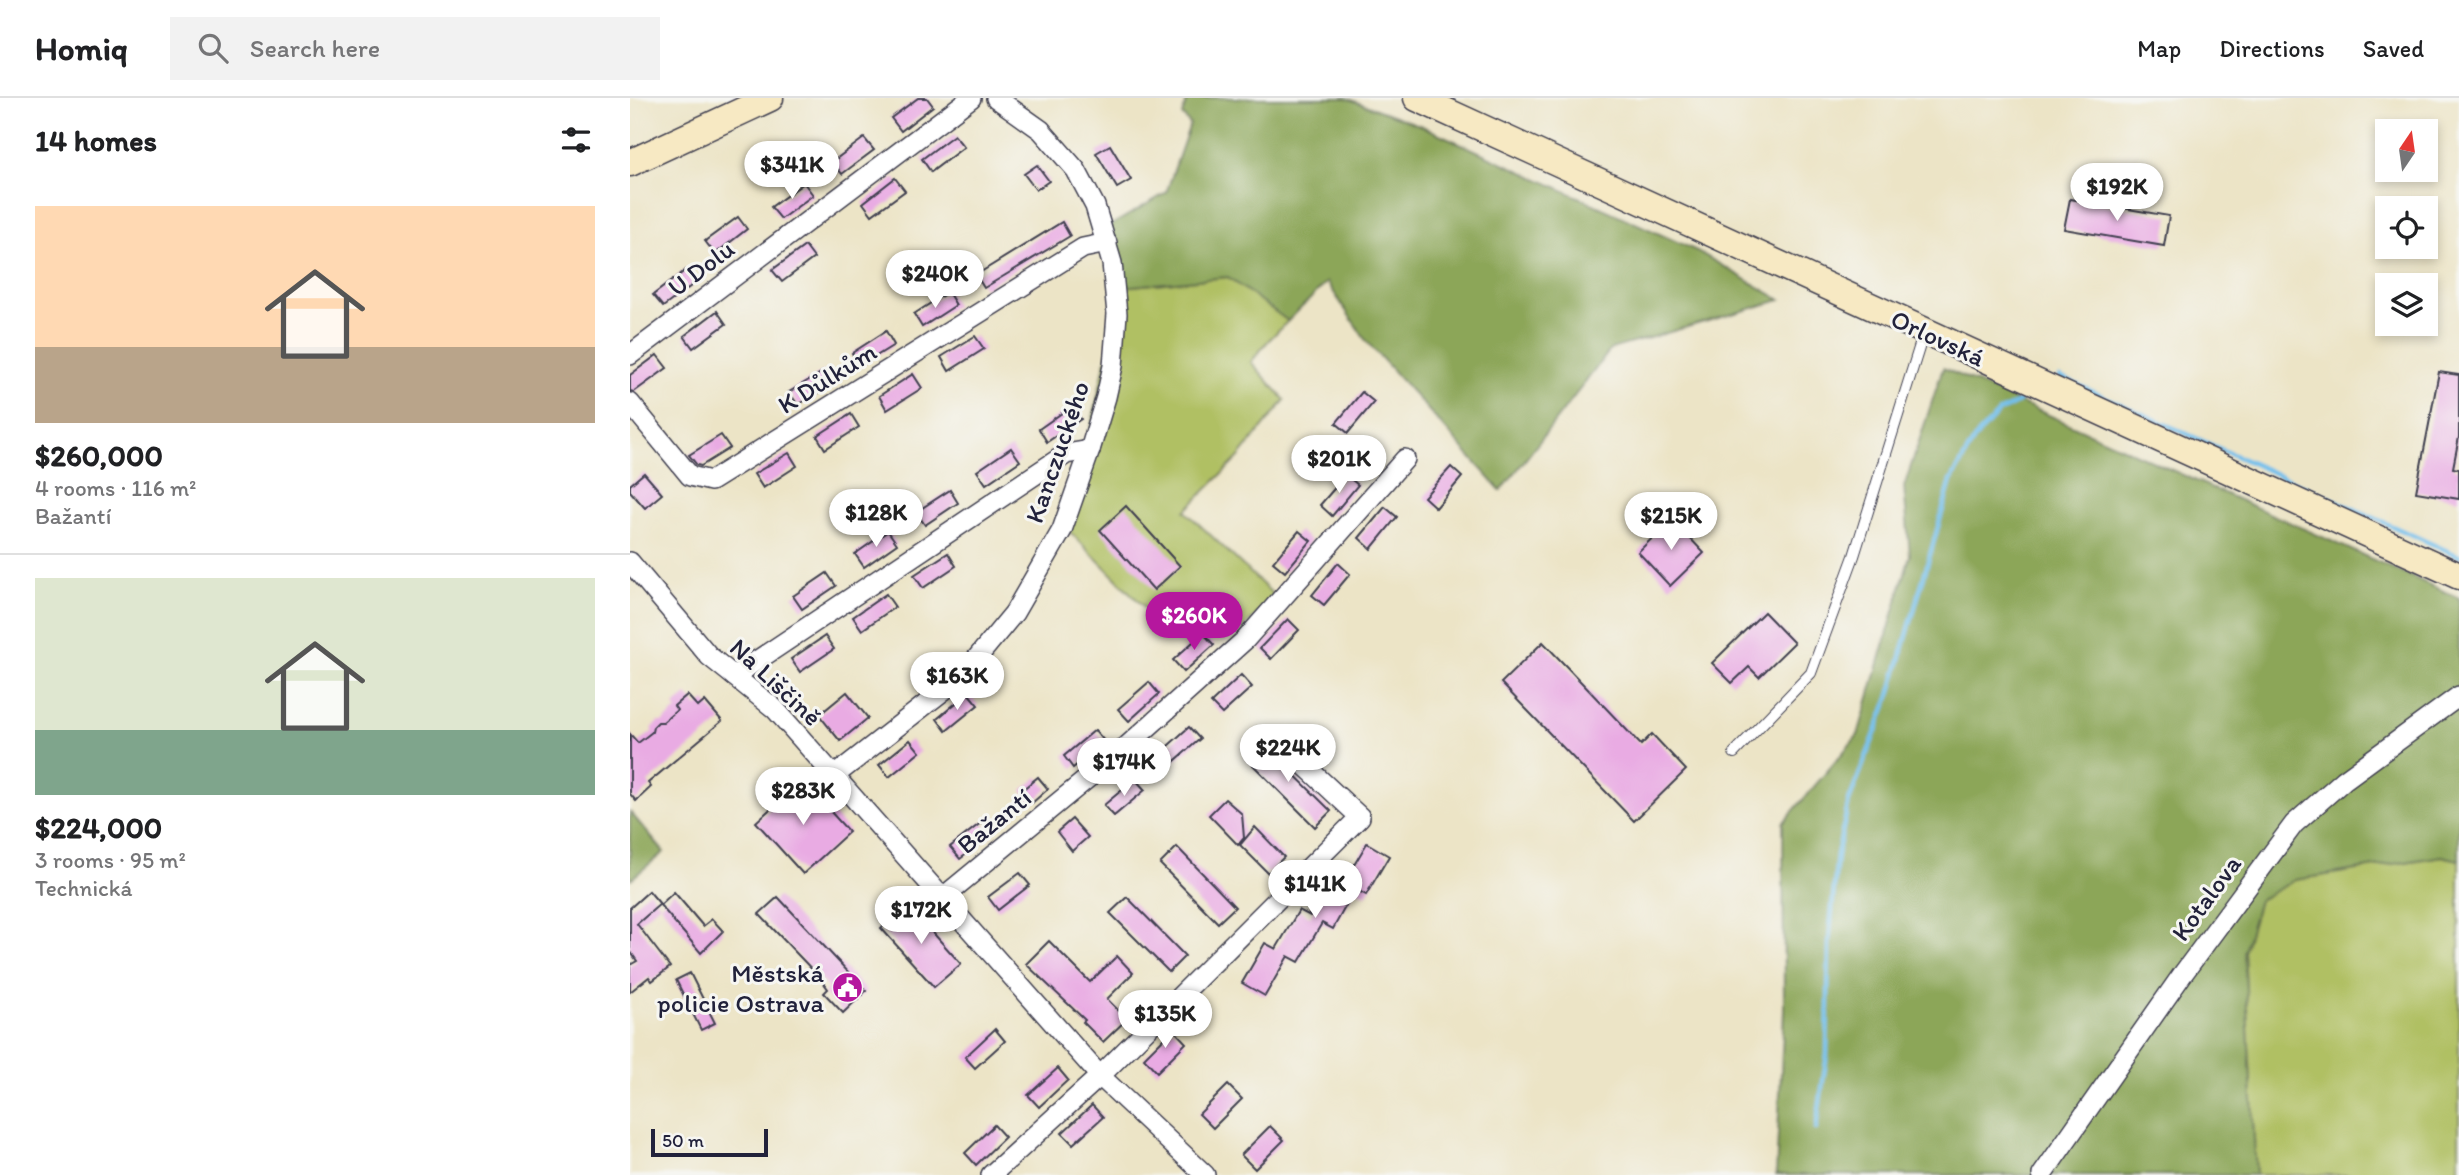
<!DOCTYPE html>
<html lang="en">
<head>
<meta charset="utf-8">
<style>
	body { margin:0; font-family:Itim,sans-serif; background:#f2f2f2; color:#202124; height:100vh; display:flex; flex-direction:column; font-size:26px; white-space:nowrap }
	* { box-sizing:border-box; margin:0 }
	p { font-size:23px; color:#757577 }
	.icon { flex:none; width:38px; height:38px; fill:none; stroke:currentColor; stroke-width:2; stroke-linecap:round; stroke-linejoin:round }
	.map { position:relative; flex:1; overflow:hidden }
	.drawer { display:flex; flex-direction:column; background:#fff; width:630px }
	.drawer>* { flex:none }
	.needle { width:46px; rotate:13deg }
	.fabs { position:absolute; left:1745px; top:21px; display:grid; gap:14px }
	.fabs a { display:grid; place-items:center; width:63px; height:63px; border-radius:0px; background:#fff; box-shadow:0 4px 10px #0003; font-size:35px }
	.scale { position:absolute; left:21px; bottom:18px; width:117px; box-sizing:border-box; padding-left:7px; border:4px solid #22223b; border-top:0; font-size:19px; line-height:24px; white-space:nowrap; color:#22223b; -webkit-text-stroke:5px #f6f6f2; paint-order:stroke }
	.price { position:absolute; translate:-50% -60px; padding:0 16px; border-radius:24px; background:#fff; color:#222; font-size:23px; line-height:46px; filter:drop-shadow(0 2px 4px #0008) }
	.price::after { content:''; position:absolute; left:50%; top:42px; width:21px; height:16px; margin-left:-10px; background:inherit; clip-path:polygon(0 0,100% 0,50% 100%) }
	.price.current { background:#b5179e; color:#fff }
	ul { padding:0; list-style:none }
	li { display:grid; align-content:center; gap:14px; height:371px; padding:0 35px }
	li+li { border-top:2px solid #e0e0e0 }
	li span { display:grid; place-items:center; height:217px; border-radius:0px; color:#555 }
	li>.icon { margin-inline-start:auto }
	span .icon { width:126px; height:126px; fill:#fffc; stroke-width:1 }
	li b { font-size:30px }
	h2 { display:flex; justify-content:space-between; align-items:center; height:84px; padding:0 35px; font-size:30px }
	header { display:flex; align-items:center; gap:42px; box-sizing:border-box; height:98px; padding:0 35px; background:#fff; border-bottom:2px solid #e0e0e0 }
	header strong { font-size:33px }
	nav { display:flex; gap:38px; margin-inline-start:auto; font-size:24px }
	.search { width:490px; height:63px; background:#f2f2f2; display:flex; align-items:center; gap:18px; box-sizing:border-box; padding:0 24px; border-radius:0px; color:#757577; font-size:26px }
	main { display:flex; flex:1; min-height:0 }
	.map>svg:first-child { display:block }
</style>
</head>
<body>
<header>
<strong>Homiq</strong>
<div class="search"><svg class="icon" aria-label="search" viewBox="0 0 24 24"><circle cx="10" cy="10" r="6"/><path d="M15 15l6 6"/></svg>Search here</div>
<nav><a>Map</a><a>Directions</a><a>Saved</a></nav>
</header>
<main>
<section class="drawer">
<h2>14 homes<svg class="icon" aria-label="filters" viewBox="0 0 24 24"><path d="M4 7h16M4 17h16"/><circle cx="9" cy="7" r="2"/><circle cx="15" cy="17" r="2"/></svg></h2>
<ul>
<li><span style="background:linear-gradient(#ffd9b3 65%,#b9a48a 0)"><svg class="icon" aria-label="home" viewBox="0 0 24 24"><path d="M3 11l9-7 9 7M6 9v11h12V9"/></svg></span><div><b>$260,000</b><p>4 rooms · 116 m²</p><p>Bažantí</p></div></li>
<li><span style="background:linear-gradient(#dfe7d0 70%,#7fa58c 0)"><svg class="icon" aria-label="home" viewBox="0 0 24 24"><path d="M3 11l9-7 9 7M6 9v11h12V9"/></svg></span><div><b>$224,000</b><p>3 rooms · 95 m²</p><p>Technická</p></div></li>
</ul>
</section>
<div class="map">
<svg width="1829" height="1077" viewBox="0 0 1829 1077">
	<rect width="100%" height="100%" fill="#f6f6f2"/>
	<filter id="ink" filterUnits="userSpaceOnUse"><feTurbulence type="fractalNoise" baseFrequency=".0143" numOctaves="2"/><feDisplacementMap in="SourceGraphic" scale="14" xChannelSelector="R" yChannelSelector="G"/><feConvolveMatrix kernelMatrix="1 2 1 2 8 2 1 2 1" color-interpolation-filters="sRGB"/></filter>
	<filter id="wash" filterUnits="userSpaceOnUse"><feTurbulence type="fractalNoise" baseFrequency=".00686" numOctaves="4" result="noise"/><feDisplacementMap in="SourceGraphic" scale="28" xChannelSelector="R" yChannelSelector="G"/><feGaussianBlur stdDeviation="1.57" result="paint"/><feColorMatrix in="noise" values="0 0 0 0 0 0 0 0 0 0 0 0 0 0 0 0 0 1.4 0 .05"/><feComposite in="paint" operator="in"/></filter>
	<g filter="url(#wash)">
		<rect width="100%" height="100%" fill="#ece4c6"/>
		<!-- green -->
		<g fill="#b0c063" stroke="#69714f" stroke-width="2">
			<path d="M598,179L658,223L638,243L621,264L655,302L609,359L555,413L645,498L611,533L588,504L527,522L438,432L492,189Z"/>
			<path d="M1812,758L1829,762V1077H1626L1614,854L1629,802L1665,782Z"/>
		</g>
		<!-- forest -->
		<g fill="#8ca659" stroke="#57644a" stroke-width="2">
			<path d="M558,0H716L792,28L1067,153L1151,202L981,251L871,393L736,243L697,184L658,223L598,179L492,189L478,129L536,95L560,26L552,17Z"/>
			<path d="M1313,270L1829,500V762L1812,758L1665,782L1629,802L1614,854L1626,1077H1146L1154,912L1153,725L1228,637L1280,458L1274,389Z"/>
			<path d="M0,714L34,754L0,782Z"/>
		</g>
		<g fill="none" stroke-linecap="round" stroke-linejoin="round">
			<!-- stream -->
			<g stroke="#72bfec" stroke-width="4.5">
				<path d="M1430,279L1829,458"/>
				<path d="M1186,1031L1197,956L1199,844L1207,757L1219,703L1260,597L1321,383L1345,340L1369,314L1390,303"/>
			</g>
		</g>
		<g id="blocks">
			<!-- building -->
			<g fill="#e9abe3">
				<path d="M288,0H297L303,8L271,33L261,20Z"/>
				<path d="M324,37L334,49L301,74L292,61Z"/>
				<path d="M234,40L244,52L212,76L202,64Z"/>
				<path d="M480,47L501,82L487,90L466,55Z"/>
				<path d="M407,67L419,83L406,92L394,76Z"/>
				<path d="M265,80L275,93L242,117L233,105Z"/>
				<path d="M174,85L183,97L151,121L141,109Z"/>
				<path d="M1440,101L1539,118L1534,148L1434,131Z"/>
				<path d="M108,119L117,131L85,156L75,143Z"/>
				<path d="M432,124L440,138L354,190L346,177Z"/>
				<path d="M175,148L184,160L152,184L142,172Z"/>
				<path d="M56,172L65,185L33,209L23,197Z"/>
				<path d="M318,194L326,207L292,229L284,216Z"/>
				<path d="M87,213L96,226L63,250L54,238Z"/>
				<path d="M256,233L264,247L230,268L222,255Z"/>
				<path d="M345,238L354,251L319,273L311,259Z"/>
				<path d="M27,257L37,270L4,294L0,293V277Z"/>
				<path d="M194,273L202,286L168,307L159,294Z"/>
				<path d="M1809,274L1829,277V339L1823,370L1829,371V401L1786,394Z"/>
				<path d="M283,276L292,290L257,312L249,298Z"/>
				<path d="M732,294L744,304L718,335L706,325Z"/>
				<path d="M442,308L451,321L417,344L409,331Z"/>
				<path d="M221,316L229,329L195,351L187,338Z"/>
				<path d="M91,337L100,350L71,368L67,367L59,357Z"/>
				<path d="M381,350L390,363L356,386L347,373Z"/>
				<path d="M159,355L167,368L133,390L124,376Z"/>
				<path d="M821,369L832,379L806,410L794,399Z"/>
				<path d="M14,375L32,396L15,410L0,393V387Z"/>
				<path d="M716,377L728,387L702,418L690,407Z"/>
				<path d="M320,392L328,405L295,427L286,414Z"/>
				<path d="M496,408L550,468L524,492L470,432Z"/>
				<path d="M755,409L767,419L741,451L729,440Z"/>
				<path d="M1042,421L1074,455L1040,488L1008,454Z"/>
				<path d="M258,433L267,446L234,469L225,456Z"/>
				<path d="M669,433L681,443L655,474L643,464Z"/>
				<path d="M318,455L326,468L293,490L284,477Z"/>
				<path d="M708,465L720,476L694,507L682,497Z"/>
				<path d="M197,475L206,488L172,511L163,498Z"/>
				<path d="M256,496L265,509L232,532L223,519Z"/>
				<path d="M1134,514L1164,545L1129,579L1119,569L1102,585L1082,565Z"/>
				<path d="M658,521L669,532L641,561L630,550Z"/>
				<path d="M573,535L584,547L554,574L543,562Z"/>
				<path d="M195,538L204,551L170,574L161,561Z"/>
				<path d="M913,544L1011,647L1022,636L1056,672L1004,723L871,585Z"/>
				<path d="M611,577L622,589L592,616L581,605Z"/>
				<path d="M519,584L529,596L499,623L488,611Z"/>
				<path d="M217,594L238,620L210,643L189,617Z"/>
				<path d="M338,595L348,607L316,633L307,621Z"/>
				<path d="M57,597L68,609L75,603L92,623L18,685L21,689L6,703L0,696V636L8,645L22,634L23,629L28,624H33L47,612L44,608Z"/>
				<path d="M559,629L570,641L539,668L529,656Z"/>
				<path d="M465,632L475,644L443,670L434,658Z"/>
				<path d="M280,642L290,654L259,679L249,667Z"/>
				<path d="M630,643L701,713L685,729L615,659Z"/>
				<path d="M408,679L418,691L402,705L392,692Z"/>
				<path d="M505,681L515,692L484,718L474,707Z"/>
				<path d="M172,682L219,734L173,776L126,724Z"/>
				<path d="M595,701L612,716L614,740L608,747L579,717Z"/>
				<path d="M442,721L458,739L442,753L427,734Z"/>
				<path d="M352,724L362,737L330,761L320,749Z"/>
				<path d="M625,729L654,759L638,775L610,747Z"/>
				<path d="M737,745L759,758L736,797L725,791L703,831L692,825L669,864L658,858L635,898L612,885L635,845L646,851L669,812L680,818L703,778L714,784Z"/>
				<path d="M547,749L605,809L588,825L530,766Z"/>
				<path d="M390,775L400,787L368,812L358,799Z"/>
				<path d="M19,793L30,806L7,826L40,869L22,883L19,879L0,894V867L7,863L0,853V810Z"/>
				<path d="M44,794L73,828L82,821L93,833L71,855L30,807Z"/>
				<path d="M148,799L236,893L213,915L194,895L198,891L190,880L129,816Z"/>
				<path d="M497,799L555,858L539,874L480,815Z"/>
				<path d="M277,806L331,866L304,889L251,830Z"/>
				<path d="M419,843L460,884L487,858L503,875L477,901L497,921L473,944L453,924L455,922L396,866Z"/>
				<path d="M60,875L85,925L71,932L46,882Z"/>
				<path d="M365,931L375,943L345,970L335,959Z"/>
				<path d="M543,931L556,945L527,974L514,960Z"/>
				<path d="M428,970L438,982L409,1009L398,997Z"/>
				<path d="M598,987L612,1001L583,1030L569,1016Z"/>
				<path d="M462,1007L473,1019L443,1046L432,1035Z"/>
				<path d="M364,1027L375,1039L346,1067L335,1055Z"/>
				<path d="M640,1028L654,1042L625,1071L611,1057Z"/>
			</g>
		</g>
	</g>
	<g filter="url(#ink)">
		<use href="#blocks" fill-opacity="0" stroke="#403f50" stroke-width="2"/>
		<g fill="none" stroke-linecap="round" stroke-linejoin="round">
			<defs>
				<path id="service" d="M1104,655L1181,575L1224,458L1294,234"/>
				<g id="minor">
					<path d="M0,257L341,0"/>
					<path d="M0,305L60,378L81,383L453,150L477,145"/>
					<path d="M0,464L79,558L145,611L470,978L575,1077"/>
					<path d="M104,578L436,356L460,352"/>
					<path d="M204,678L332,578L384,515L432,432L460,352L476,299L483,268L487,216L482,165L465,108L446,72L411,32L366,0"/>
					<path d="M312,800L497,648L616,541L775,361"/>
					<path d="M361,1077L470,978L730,719L657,651"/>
					<path d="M1412,1077L1552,877L1664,726L1714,682L1829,598"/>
				</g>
				<g id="secondary">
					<path d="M787,0L1829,478"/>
					<path d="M0,65L140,0"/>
				</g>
			</defs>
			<!-- service casing -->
			<use href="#service" stroke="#403f50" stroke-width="12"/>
			<!-- minor casing -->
			<use href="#minor" stroke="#403f50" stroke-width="22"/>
			<!-- secondary casing -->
			<use href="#secondary" stroke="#403f50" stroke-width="29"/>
			<!-- service -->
			<use href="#service" stroke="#fff" stroke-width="10"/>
			<!-- minor -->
			<use href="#minor" stroke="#fff" stroke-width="19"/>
			<!-- secondary -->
			<use href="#secondary" stroke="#f7e9c3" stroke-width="26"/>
		</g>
	</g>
	<!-- icons -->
	<defs>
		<symbol id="civic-disc" viewBox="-11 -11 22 22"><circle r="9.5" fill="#b5179e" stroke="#f6f6f2"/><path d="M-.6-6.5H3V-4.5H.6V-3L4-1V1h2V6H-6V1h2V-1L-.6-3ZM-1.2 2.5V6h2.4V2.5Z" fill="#fff"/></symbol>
	</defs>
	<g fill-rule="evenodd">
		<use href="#civic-disc" x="200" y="872" width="35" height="35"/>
	</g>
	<g text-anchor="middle" stroke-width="6" stroke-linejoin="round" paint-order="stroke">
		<!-- street labels -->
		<g font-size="26" fill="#22223b" stroke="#f6f6f2">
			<text transform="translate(71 170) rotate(-37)" y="9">U Dolu</text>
			<text transform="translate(1308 240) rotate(25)" y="9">Orlovská</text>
			<text transform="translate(197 280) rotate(-32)" y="9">K Důlkům</text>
			<text transform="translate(427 354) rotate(-71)" y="9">Kanczuckého</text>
			<text transform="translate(146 584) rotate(43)" y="9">Na Liščině</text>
			<text transform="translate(364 723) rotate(-39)" y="9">Bažantí</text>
			<text transform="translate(1576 800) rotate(-54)" y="9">Kotalova</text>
		</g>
		<!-- poi labels -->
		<g font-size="26" fill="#22223b" stroke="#f6f6f2" text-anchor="end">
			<text x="194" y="884">Městská<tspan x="194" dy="30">policie Ostrava</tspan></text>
		</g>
	</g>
</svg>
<div class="fabs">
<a><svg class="needle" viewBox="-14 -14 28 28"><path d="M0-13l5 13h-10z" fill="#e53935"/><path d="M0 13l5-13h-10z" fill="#757577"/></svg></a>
<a><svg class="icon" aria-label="locate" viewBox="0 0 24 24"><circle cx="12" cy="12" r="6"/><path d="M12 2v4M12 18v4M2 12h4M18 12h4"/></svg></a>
<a><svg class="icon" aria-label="layers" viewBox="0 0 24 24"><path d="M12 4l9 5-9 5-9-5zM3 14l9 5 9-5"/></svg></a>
</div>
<div class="scale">50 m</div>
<b class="price" style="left:162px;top:103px">$341K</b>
<b class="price" style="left:1487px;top:125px">$192K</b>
<b class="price" style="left:305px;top:212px">$240K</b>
<b class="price" style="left:709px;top:397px">$201K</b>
<b class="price" style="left:246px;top:451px">$128K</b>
<b class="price" style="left:1041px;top:454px">$215K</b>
<b class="price current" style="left:564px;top:554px">$260K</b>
<b class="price" style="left:327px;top:614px">$163K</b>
<b class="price" style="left:658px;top:686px">$224K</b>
<b class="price" style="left:494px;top:700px">$174K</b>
<b class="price" style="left:173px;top:729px">$283K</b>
<b class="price" style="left:685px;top:822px">$141K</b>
<b class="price" style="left:291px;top:848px">$172K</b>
<b class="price" style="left:535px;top:952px">$135K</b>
</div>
</main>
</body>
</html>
